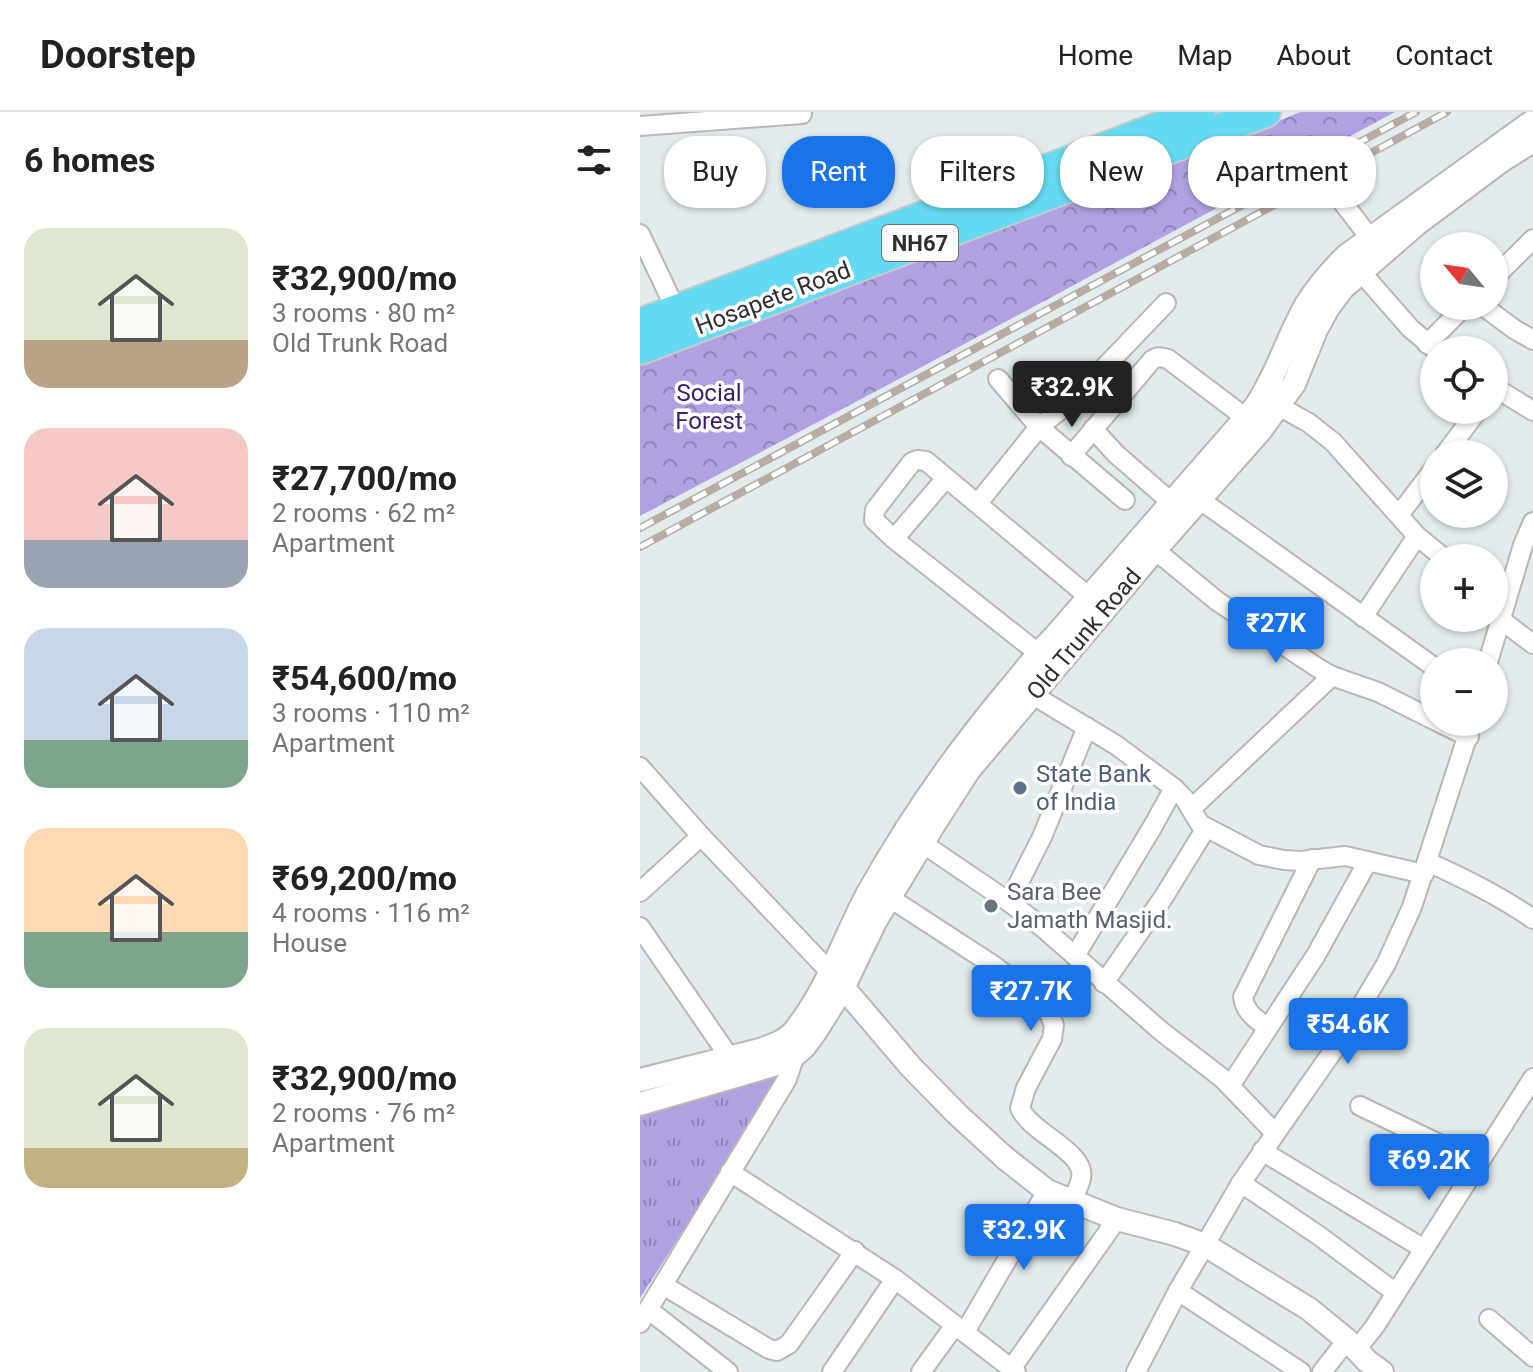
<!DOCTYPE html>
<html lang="en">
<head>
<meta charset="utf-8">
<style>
	body { margin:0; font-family:Roboto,sans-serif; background:#f6f6f6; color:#222; height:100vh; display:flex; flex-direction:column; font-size:30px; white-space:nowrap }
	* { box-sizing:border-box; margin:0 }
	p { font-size:26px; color:#767676 }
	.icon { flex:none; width:44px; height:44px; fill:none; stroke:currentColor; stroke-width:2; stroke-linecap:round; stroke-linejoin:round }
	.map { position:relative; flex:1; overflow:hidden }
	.details { display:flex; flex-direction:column; background:#fff; width:640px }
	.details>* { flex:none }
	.top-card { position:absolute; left:24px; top:24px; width:748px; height:72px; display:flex; gap:16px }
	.needle { width:52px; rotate:299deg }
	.controls { position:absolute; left:780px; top:120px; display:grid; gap:16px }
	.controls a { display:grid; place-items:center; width:88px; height:88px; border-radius:50%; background:#fff; box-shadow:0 2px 6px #0004; font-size:40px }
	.price { position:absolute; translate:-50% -68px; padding:0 18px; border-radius:8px; background:#1a73e8; color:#fff; font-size:26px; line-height:52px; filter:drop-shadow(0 2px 4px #0008) }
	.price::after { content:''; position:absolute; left:50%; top:48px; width:24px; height:18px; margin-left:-12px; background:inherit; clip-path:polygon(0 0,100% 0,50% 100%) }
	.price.on { background:#222; color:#fff }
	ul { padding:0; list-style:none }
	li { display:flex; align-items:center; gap:24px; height:200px; padding:0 24px }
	li span { display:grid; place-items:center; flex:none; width:224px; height:160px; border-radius:24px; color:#555 }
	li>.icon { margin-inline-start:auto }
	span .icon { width:96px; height:96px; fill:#fffc; stroke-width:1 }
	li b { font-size:34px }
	h2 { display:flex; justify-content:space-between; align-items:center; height:96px; padding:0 24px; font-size:34px }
	.tag { padding:0 28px; border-radius:32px; background:#fff; box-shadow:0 2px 6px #0004; font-size:28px; line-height:72px }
	.tag.on { background:#1a73e8; color:#fff }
	header { display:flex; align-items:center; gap:48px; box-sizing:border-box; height:112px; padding:0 40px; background:#fff; border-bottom:2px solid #e0e0e0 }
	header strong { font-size:38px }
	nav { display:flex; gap:44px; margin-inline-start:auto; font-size:28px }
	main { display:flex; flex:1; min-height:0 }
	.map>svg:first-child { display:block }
</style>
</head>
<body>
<header>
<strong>Doorstep</strong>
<nav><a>Home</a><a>Map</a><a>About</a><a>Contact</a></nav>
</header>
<main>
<section class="details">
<h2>6 homes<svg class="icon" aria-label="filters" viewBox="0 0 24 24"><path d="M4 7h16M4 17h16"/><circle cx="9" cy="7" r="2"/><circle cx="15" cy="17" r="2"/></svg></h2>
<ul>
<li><span style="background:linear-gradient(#dfe7d0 70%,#b9a48a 0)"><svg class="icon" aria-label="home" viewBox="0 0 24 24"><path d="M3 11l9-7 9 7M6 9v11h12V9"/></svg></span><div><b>₹32,900/mo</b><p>3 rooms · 80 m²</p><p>Old Trunk Road</p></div></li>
<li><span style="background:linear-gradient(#f6c9c9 70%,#9aa5b1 0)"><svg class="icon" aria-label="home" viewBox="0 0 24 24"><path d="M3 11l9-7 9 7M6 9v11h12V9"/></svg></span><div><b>₹27,700/mo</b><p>2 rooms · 62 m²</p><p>Apartment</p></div></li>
<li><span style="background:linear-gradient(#c9d6e8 70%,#7fa58c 0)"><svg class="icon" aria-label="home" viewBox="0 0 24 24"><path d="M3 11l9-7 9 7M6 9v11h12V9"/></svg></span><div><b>₹54,600/mo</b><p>3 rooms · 110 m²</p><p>Apartment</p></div></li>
<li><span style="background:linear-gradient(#ffd9b3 65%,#7fa58c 0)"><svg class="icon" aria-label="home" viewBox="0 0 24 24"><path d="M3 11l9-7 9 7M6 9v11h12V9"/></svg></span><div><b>₹69,200/mo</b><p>4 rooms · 116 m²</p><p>House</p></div></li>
<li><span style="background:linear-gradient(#dfe7d0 75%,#c2b280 0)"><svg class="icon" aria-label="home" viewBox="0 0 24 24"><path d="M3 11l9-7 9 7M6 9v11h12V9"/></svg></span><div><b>₹32,900/mo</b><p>2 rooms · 76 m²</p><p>Apartment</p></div></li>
</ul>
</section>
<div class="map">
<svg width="893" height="1260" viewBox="0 0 893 1260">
	<defs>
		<pattern id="grass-tufts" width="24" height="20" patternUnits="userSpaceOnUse" patternTransform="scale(2)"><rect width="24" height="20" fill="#b1a1e2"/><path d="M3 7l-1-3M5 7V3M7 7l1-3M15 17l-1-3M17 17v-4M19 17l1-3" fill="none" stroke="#9084b8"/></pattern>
		<pattern id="forest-crowns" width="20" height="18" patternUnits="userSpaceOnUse" patternTransform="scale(2)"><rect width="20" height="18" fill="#b1a1e2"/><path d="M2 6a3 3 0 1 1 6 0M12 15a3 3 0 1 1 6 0" fill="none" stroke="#9084b8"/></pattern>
	</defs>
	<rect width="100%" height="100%" fill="#e2ecee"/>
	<!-- grass -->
	<path fill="url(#grass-tufts)" d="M141,958L70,1077L0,1186V1001Z"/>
	<!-- forest -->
	<path fill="url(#forest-crowns)" d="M660,0H755L276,258L0,404V253L272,148L488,71Z"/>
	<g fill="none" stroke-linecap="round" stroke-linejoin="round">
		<defs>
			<g id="minor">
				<path d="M0,14L162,2"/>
				<path d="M697,83L730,126"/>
				<path d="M0,122L36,198"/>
				<path d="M714,152L770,216L796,238"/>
				<path d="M854,166L893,127"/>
				<path d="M843,194L874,217L893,228"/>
				<path d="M787,232L825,194"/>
				<path d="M358,267L399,315L485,388"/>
				<path d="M854,275L893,299"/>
				<path d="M628,288L669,311L693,330L777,424L804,446"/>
				<path d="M453,317L476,342L531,390"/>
				<path d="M805,342L838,298"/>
				<path d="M431,344L512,248C518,244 521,245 528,247L606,306"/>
				<path d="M559,387L794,555"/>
				<path d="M338,391L399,315L434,287L526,191"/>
				<path d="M759,403L794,357"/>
				<path d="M254,427L306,366"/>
				<path d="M515,438L577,489L678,556L692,564L738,580L794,608"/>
				<path d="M723,505L777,424"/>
				<path d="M860,507L893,532"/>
				<path d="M398,541L254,427L234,408L235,398L272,350L277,348L286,349L449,485"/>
				<path d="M848,550L883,433L893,410"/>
				<path d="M383,577L476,633L534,676L545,687L560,712L619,743L644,748L661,749L705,744L784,762"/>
				<path d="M798,610L829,625"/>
				<path d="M0,655L61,724L190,860"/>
				<path d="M551,697L692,564"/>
				<path d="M282,731L369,790L402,815L521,919L582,966L635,1021"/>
				<path d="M788,750C825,767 860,784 893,807"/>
				<path d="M0,780L61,724"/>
				<path d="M250,786L353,853L396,886L409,901L414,913L412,927L386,976L380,996C389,1020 447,1040 441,1066C440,1074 434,1083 431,1090"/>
				<path d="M369,790L402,725L447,615"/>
				<path d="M0,815L90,946"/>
				<path d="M435,844L513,714L534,676"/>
				<path d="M464,871L523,786L566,716"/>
				<path d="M627,916C616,906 605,901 603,885L672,747"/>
				<path d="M590,974L676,843L728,749"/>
				<path d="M720,994L839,1051"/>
				<path d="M622,1039L784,1137"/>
				<path d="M90,1060L255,1167L376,1260"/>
				<path d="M601,1071L678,1123L756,1181"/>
				<path d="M23,1173L129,1237L137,1239L149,1232L215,1139"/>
				<path d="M538,1179L661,1260"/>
				<path d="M9,1198L88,1260"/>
				<path d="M849,1207L893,1245"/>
				<path d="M0,1211L147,967L155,943"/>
				<path d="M325,1220L407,1079"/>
				<path d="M716,1238L735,1214L893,966"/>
				<path d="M371,1257L477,1107"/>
				<path d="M192,1260L255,1167"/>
				<path d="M281,1260L315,1213"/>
				<path d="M496,1260L538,1179L601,1071L702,926L746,852L772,795L832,610"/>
				<path d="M682,1260L707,1228"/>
			</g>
			<g id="tertiary">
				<path d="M196,867L271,955L317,1002L365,1046L407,1079L477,1107L535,1122L565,1133L669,1197L707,1228L727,1249L742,1260"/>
				<path d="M0,968L120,938C134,933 147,929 156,917C188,876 204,826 228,781C269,708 317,639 371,575C386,557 399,540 415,524L615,295C637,263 647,226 666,193C677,175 691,159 706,144L893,9"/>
				<path d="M0,992L140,951L155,943L165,934L176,919L203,876L236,808L293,714L329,658L515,438L621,318L654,272L676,218L688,196L703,176L778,111L861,49L893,29"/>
			</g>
			<g id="trunk">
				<path d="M0,212L560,0"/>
				<path d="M0,237L625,0"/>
			</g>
		</defs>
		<!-- minor casing -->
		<use href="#minor" stroke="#bdb6b2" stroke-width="22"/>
		<!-- tertiary casing -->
		<use href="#tertiary" stroke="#bdb6b2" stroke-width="26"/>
		<!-- trunk casing -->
		<use href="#trunk" stroke="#c9c9c9" stroke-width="34"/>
		<!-- minor -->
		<use href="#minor" stroke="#fff" stroke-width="18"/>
		<!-- tertiary -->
		<use href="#tertiary" stroke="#fff" stroke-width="22"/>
		<!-- trunk -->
		<use href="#trunk" stroke="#66daf2" stroke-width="30"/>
		<defs>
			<g id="rail">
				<path d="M0,416L776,0"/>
				<path d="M0,435L807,0"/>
			</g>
		</defs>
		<!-- rail casing -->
		<use href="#rail" stroke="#b7aca4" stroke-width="8"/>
		<!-- rail -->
		<use href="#rail" stroke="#fff" stroke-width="5" stroke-dasharray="15" stroke-linecap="butt"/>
	</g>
	<!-- markers -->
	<circle fill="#5c6f8a" stroke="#fff" stroke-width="3" cx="380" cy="676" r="8"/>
	<circle fill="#6b7280" stroke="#fff" stroke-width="3" cx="351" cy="794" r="8"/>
	<g text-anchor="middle" stroke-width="7" stroke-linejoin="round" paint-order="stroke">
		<!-- shield labels -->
		<rect fill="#fff" stroke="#6d6d6d" stroke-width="2" x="242" y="113" width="76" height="36" rx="6"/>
		<g font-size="22" font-weight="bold" fill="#2e2e2e">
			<text x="280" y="139">NH67</text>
		</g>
		<!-- street labels -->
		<g font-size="24" fill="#2e2e2e" stroke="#fff">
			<text transform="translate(133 186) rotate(-21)" y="8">Hosapete Road</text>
			<text transform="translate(444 522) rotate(-50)" y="8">Old Trunk Road</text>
		</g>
		<!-- park labels -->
		<g font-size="24" fill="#3b1e6b" stroke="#fff">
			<text x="69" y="289">Social<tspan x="69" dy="28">Forest</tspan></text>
		</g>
		<!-- service labels -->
		<g font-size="24" fill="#4e5e75" stroke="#fff" text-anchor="start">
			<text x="396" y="670">State Bank<tspan x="396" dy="28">of India</tspan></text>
		</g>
		<!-- worship labels -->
		<g font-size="24" fill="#5b616d" stroke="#fff" text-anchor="start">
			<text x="367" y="788">Sara Bee<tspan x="367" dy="28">Jamath Masjid.</tspan></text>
		</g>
	</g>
</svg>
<div class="controls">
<a><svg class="needle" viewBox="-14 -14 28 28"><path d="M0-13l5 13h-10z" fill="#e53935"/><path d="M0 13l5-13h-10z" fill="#767676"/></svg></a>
<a><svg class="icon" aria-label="locate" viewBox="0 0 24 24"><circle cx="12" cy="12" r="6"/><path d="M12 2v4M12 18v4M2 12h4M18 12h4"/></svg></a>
<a><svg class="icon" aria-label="layers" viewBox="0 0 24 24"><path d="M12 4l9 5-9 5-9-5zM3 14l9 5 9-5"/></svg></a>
<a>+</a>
<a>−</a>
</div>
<b class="price on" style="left:432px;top:317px">₹32.9K</b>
<b class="price" style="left:636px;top:553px">₹27K</b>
<b class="price" style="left:391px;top:921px">₹27.7K</b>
<b class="price" style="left:708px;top:954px">₹54.6K</b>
<b class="price" style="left:789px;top:1090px">₹69.2K</b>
<b class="price" style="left:384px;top:1160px">₹32.9K</b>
<div class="top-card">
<a class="tag">Buy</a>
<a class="tag on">Rent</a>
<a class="tag">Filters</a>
<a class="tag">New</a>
<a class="tag">Apartment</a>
</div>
</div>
</main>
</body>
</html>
